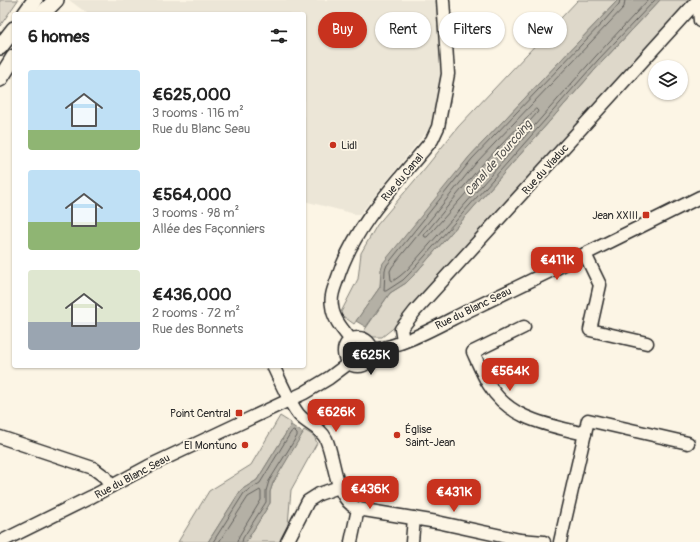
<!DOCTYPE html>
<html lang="en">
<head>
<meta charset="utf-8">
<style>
	body { margin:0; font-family:Pangolin,sans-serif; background:#f6f6f6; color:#222; height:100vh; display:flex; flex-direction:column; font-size:15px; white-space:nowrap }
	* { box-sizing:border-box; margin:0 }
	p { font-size:13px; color:#767676 }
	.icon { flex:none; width:22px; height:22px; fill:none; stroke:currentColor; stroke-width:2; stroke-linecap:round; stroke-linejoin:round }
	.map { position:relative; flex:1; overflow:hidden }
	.panel { position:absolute; left:12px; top:12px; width:294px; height:356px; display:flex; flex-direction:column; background:#fff; border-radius:4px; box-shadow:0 1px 3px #0004 }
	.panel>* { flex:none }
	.hud { position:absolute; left:318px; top:12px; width:322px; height:36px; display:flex; gap:8px }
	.fabs { position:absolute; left:648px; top:60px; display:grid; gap:8px }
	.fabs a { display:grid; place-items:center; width:40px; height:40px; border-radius:50%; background:#fff; box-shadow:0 1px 3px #0004; font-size:20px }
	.price { position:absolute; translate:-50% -34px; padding:0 9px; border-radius:8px; background:#c8321e; color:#fff; font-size:13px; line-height:26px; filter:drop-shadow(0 1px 2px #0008) }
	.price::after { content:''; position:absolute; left:50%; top:24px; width:12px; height:9px; margin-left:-6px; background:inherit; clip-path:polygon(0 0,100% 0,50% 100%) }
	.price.active { background:#222; color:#fff }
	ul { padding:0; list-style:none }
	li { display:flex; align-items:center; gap:12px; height:100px; padding:0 16px }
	li span { display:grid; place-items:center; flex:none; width:112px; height:80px; border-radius:4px; color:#555 }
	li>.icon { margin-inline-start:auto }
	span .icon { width:48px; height:48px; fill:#fffc; stroke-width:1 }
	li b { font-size:17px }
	h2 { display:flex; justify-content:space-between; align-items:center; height:48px; padding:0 16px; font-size:17px }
	.pill { padding:0 14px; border-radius:18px; background:#fff; box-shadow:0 1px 3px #0004; font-size:14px; line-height:36px }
	.pill.active { background:#c8321e; color:#fff }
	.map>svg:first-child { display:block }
</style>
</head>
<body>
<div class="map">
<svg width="700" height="542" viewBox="0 0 700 542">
	<rect width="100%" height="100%" fill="#fcf5e5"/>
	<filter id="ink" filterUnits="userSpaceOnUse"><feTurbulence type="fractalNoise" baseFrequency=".025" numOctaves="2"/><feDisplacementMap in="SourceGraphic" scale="8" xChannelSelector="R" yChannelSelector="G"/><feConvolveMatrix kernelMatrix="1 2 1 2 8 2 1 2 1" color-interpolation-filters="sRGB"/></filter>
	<g filter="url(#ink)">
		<!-- built -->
		<path fill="#ece6d7" d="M69,0H437L445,73L432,125L359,215L304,201V14H88Z"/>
		<!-- green -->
		<g fill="#ded8ca" stroke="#84827a">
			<path d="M0,0H18L0,26Z"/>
			<path d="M578,0H618L469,157L381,279L380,287L354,324L340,314L358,279L361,253L377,225L426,167L458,127Z"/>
			<path d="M660,0H694L425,296L413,303L396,326L382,337H373L364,331L390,293L406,283L413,276L601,63Z"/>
			<path d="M280,416L291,423V425L257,480L241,490L208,542H178L209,491L251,465Z"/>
			<path d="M304,430L314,436L317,443L291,490L287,536L284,542H246L270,503V492L273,483Z"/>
		</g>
		<!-- water -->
		<g fill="#b4b0a5" stroke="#7d7b74">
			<path d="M618,0H660L601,63L413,276L406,283L390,293L366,327L356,321L380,287L381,269L383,263L469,157Z"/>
			<path d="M291,425L303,433L273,483L270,492V503L246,542H208L241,490L257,480Z"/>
		</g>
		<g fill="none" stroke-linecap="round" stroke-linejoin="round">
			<!-- shore -->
			<g stroke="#62605c" stroke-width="1">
				<path d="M620,0L619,4L604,21L472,159L387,265L385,270L384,291H386L403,280L410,273L598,60L655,0"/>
				<path d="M625,0L624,7L608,24L476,163L392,267L390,271L391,280L393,281L400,276L407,270L595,57L648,0"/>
				<path d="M536,109L538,111L537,113L427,237H425L424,235L480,167Z"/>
				<path d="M213,542L244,493L260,483L291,432L294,431L297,434V436L269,481L266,491V502L243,538L242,542"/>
				<path d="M219,542L248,497L260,490L261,492V500L239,536L237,542"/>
			</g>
			<defs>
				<g id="minor">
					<path d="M698,0L700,21"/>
					<path d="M585,254L600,285L590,330L647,343"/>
					<path d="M524,327L473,352C478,363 483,375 489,385C510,420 549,425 585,434"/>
					<circle cx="358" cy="352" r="14"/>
					<path d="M351,340C343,330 333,319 332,306C330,297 334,288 337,280C354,225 396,184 432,140L438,127L448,74L443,0"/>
					<path d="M403,341L401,329L415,311L698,0"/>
					<path d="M373,350C408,345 444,322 476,307C551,271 626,234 700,197"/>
					<path d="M273,366C280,380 289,403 299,415C308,425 320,427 326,439C336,462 334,498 358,509L351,542"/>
					<path d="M0,437L93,468L105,477L111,486"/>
					<path d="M358,509L437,522L520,540L544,542"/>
					<path d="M0,542L91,497L149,466L304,393L329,378L349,363"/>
					<path d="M287,542L308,501L319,494L339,487"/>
					<path d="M412,542L414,518"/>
					<path d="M560,542L588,420L688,443"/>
				</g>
				<g id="major">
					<path d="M25,14L35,0"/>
					<path d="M42,14L56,0"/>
					<path d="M0,47L14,29"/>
					<path d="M0,79L14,57"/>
				</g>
			</defs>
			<!-- minor casing -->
			<use href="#minor" stroke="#2b2b2b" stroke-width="15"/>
			<!-- major casing -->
			<use href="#major" stroke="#2b2b2b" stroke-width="18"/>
			<!-- minor -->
			<use href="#minor" stroke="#fcf5e5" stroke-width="12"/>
			<!-- major -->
			<use href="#major" stroke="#fcf5e5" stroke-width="15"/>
		</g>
	</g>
	<!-- markers -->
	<g fill="#c8321e" stroke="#fcf5e5" stroke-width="1.5">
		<circle cx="333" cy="145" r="4"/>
		<rect x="642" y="211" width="8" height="8" rx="2"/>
		<rect x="235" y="409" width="8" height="8" rx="2"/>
		<circle cx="397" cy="435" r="4"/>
		<circle cx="245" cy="445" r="4"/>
	</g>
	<g text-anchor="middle" stroke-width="3.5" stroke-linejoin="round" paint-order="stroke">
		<!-- poi labels -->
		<g font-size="11" fill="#2b2b2b" stroke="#fcf5e5" text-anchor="end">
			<text x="341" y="149" text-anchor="start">Lidl</text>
			<text x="638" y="219">Jean XXIII</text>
			<text x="231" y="417">Point Central</text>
			<text x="405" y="433" text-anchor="start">Église<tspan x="405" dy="13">Saint-Jean</tspan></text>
			<text x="237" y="449">El Montuno</text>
		</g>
		<!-- street labels -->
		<g font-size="11" fill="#2b2b2b" stroke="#fcf5e5">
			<text transform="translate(545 169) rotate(-48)" y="4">Rue du Viaduc</text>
			<text transform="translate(402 177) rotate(-50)" y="4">Rue du Canal</text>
			<text transform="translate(473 308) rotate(-26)" y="4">Rue du Blanc Seau</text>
			<text transform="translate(132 476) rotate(-28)" y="4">Rue du Blanc Seau</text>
		</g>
		<!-- water labels -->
		<g font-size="12" font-style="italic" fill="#545350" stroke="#fcf5e5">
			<text transform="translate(498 158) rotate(-49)" y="4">Canal de Tourcoing</text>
		</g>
	</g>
</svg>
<div class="fabs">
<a><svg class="icon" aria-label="layers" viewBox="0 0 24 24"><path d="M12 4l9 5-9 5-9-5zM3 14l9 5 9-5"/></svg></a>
</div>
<b class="price" style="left:557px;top:281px">€411K</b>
<b class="price active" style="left:371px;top:376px">€625K</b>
<b class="price" style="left:510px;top:392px">€564K</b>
<b class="price" style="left:336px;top:433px">€626K</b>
<b class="price" style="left:370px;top:510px">€436K</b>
<b class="price" style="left:454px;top:513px">€431K</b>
<div class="hud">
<a class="pill active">Buy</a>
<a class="pill">Rent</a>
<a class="pill">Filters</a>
<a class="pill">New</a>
</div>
<section class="panel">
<h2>6 homes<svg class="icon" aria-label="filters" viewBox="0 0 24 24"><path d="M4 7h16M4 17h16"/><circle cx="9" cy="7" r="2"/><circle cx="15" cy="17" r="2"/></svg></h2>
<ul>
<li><span style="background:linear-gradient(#bfe0f5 75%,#8fb573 0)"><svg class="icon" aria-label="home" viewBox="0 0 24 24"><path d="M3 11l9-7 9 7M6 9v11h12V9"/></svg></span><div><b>€625,000</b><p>3 rooms · 116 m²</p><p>Rue du Blanc Seau</p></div></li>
<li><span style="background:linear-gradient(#bfe0f5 65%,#8fb573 0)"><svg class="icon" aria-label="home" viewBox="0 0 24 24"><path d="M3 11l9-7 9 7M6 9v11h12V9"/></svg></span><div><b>€564,000</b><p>3 rooms · 98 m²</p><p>Allée des Façonniers</p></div></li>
<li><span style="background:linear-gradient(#dfe7d0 65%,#9aa5b1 0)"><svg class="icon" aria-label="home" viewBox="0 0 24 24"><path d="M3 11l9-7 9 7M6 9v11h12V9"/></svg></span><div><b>€436,000</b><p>2 rooms · 72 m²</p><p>Rue des Bonnets</p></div></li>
</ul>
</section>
</div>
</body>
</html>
